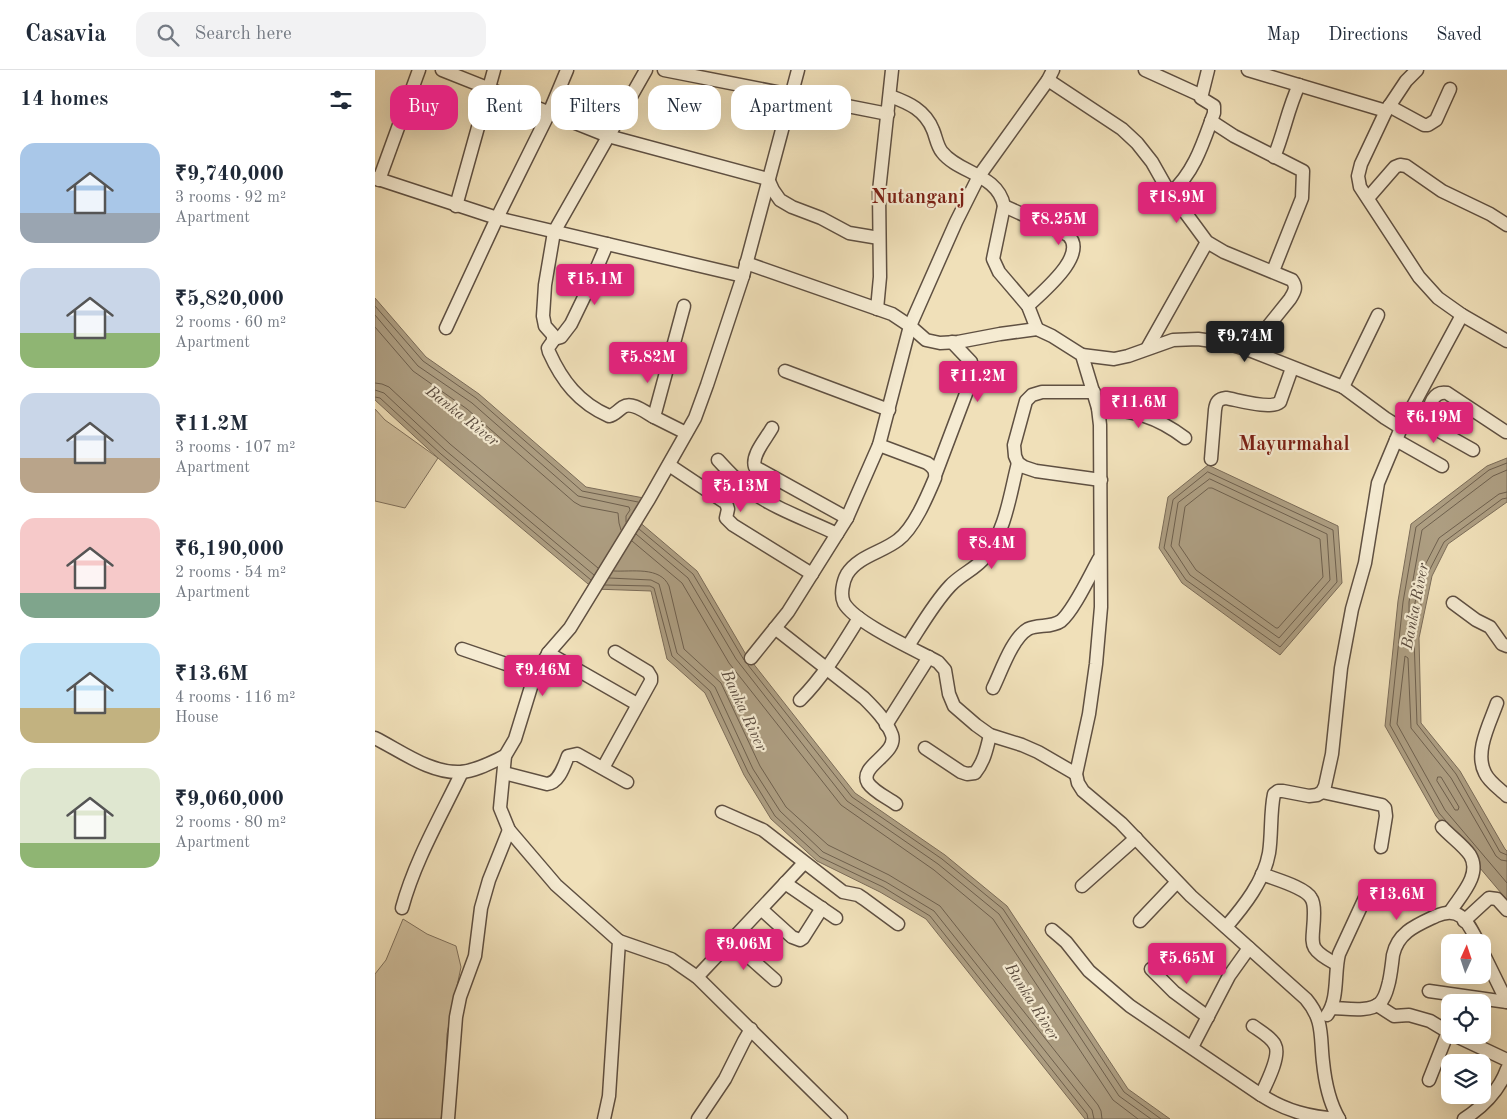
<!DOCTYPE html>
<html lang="en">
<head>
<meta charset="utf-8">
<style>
	body { margin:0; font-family:"Old Standard TT",serif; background:#f2f2f3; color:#1f2937; height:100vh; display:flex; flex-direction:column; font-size:19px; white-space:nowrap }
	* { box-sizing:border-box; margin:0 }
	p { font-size:16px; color:#747a83 }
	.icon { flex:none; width:28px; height:28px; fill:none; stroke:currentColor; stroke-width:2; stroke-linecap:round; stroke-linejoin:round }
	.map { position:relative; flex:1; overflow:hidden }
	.side { display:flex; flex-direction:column; background:#fff; width:375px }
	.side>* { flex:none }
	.guide { position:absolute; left:15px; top:15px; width:475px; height:45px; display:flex; gap:10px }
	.needle { width:32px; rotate:3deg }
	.fabs { position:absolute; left:1066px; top:864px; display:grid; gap:10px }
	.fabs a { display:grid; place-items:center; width:50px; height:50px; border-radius:10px; background:#fff; box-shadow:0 5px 20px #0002; font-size:25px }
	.price { position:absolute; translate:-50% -42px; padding:0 11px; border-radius:5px; background:#db2777; color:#fff; font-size:16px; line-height:32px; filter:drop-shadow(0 1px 2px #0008) }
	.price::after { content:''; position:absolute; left:50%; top:30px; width:15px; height:11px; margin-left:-8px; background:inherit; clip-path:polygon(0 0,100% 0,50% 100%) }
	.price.current { background:#222; color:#fff }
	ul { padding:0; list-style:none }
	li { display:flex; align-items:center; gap:15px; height:125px; padding:0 20px }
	li span { display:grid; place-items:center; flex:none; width:140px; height:100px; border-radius:15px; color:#555 }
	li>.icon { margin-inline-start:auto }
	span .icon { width:60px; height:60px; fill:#fffc; stroke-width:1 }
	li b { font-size:21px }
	h2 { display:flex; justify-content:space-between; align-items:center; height:60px; padding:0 20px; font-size:21px }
	.tag { padding:0 18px; border-radius:15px; background:#fff; box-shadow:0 5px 20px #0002; font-size:18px; line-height:45px }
	.tag.current { background:#db2777; color:#fff }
	header { display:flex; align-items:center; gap:30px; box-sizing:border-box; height:70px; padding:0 25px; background:#fff; border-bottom:1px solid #e0e1e3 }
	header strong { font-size:24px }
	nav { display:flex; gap:28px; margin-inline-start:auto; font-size:18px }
	.search { width:350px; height:45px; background:#f2f2f3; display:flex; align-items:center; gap:12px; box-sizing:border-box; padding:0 18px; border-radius:15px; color:#747a83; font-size:19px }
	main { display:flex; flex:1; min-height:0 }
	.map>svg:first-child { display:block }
</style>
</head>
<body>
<header>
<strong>Casavia</strong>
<div class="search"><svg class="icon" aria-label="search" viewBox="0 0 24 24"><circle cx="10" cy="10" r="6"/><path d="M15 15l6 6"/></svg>Search here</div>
<nav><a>Map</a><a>Directions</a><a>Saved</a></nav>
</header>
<main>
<section class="side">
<h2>14 homes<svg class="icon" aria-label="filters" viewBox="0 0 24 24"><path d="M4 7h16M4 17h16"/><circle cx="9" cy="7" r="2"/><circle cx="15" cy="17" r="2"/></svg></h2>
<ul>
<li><span style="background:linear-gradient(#a9c7e8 70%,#9aa5b1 0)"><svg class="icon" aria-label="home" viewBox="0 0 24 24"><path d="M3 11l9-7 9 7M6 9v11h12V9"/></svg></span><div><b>₹9,740,000</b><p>3 rooms · 92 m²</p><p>Apartment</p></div></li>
<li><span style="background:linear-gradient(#c9d6e8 65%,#8fb573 0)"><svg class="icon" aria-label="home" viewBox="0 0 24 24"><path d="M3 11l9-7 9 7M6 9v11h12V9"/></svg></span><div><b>₹5,820,000</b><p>2 rooms · 60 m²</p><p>Apartment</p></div></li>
<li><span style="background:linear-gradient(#c9d6e8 65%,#b9a48a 0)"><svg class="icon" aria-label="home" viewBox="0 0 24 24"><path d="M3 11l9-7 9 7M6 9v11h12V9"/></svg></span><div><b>₹11.2M</b><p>3 rooms · 107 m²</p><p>Apartment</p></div></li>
<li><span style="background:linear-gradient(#f6c9c9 75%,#7fa58c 0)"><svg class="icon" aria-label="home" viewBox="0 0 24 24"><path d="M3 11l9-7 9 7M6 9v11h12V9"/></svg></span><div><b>₹6,190,000</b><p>2 rooms · 54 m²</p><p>Apartment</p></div></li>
<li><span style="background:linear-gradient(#bfe0f5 65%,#c2b280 0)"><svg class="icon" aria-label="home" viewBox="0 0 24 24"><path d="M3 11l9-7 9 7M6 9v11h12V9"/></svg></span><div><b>₹13.6M</b><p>4 rooms · 116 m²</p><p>House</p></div></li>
<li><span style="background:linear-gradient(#dfe7d0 75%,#8fb573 0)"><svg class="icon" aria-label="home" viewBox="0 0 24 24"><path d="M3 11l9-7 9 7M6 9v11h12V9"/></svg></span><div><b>₹9,060,000</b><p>2 rooms · 80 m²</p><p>Apartment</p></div></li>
</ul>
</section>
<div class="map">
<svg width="1132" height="1049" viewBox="0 0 1132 1049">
	<rect width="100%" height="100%" fill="#f0e0b9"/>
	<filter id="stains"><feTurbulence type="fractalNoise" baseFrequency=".004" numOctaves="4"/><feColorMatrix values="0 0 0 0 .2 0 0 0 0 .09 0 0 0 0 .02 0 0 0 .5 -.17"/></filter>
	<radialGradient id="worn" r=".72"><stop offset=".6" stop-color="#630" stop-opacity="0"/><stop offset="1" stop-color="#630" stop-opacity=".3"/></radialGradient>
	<!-- green -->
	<g fill="#cfbf9e" stroke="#7f705c">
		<path d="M0,339L10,350L63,388L30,438L0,431Z"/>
		<path d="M28,849L52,864L81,876L86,897L72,964L69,1031L66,1049H0V904L11,890Z"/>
	</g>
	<!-- water -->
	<g fill="#ae9f83" stroke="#7b6c59">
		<path d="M0,228L51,287L104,324L211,417L274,429L262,450L322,501L370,583L480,723L570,785L632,836L753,1019L795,1049H710L551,849L505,822L442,791L396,749L369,705L330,623L292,589L276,521L219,519L63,388L0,330Z"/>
		<path d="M1132,388V432L1073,474L1057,506L1044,568L1046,653L1085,701L1130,779L1132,781V830L1061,746L1010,656L1023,531L1036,454L1112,396Z"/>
		<path d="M833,395L963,456L967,513L905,585L807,513L784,478L793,427Z"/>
	</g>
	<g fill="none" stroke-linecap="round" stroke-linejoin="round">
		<!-- shore -->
		<g stroke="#6e604e" stroke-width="1">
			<path d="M0,236L48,291L101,328L207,421L263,432"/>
			<path d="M0,245L43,296L97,333L203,426L254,437L255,440L251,446V452"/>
			<path d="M0,257L38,301L92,339L199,432L206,436L243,443L244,453L246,460"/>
			<path d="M0,313L7,314L14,317L75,374L223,498"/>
			<path d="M0,320L9,323L70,380L219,505"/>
			<path d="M0,327L5,328L66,384L216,510"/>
			<path d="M1132,400L1118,406L1047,460L1034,532V544L1038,543L1046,503L1064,468L1124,424L1132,422"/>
			<path d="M833,402L958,460L962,512L905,577L811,510L789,478L798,430Z"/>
			<path d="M835,409L952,464L955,510L904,568L815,505L796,476L803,433Z"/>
			<path d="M834,418H837L945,469L948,507L903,558H901L821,500L804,475L810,437Z"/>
			<path d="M1132,428L1127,429L1069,472L1052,505L1039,568L1042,654L1081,704L1125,782L1132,785"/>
			<path d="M264,459L318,504L369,590"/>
			<path d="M261,464L313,508L361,589L472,731L563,794L624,844L744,1026L776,1049"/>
			<path d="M257,471L307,513L354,593L466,735L559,800L618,849L738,1030L763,1049"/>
			<path d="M239,501C257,502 285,496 294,516L309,579L346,613L385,696L411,737L453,775L514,805L565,836L723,1035L726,1041L727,1049"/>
			<path d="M234,508L276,510L284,514L302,583L340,617L378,699L405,741L448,782L511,812L559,841L717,1040L719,1049"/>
			<path d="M230,515L275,516L279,518L297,586L335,621L373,702L400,746L445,787L508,817L555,846L712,1044L713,1049"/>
			<path d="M373,595L477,727L567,789L628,839L749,1022L786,1049"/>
			<path d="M1063,707H1066L1084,737L1083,740H1080L1062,711Z"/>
			<path d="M1071,751L1064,743L1015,655L1028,532L1041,457L1114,400L1132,393"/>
			<path d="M1132,791L1126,790L1121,786L1076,708L1036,658L1033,588L1030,586L1022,654L1070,740L1132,813"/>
		</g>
		<defs>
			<g id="minor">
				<path d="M67,0L233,66L393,109L398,120L405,130L417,137L446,148L474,163L504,168"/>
				<path d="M271,0L179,162L170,215L168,246L170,256L178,265V271L173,278L174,282C187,311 204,333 234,346C240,345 242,341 248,337C257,331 270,342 279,347"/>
				<path d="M289,0L513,44"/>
				<path d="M770,0L825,25"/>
				<path d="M873,0L1011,41"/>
				<path d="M1042,0L1031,11L1011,41L986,94L983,106L985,117L1044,207L1063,228L1087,245L1132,271"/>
				<path d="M673,10L747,59L762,73L777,92L790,115L832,172L849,182L917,210C922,217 920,221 915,229L874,280"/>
				<path d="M515,26C534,33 550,40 558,60C561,67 562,76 567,82C583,103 623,104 629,136L618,189L624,202L653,236L662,259"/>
				<path d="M1014,36L1049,55H1053L1061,50L1075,19"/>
				<path d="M836,51L859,66L928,101L927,128L898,201"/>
				<path d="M899,87C909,63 913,38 924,15"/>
				<path d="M0,108L122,148L368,206"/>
				<path d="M4,110L44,0"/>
				<path d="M796,123C820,101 828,73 839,43V36L826,28L833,0"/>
				<path d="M993,128L1020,97L1025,95L1031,96L1067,121L1115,144L1132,155"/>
				<path d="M81,136L119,0"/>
				<path d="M629,136L693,165C714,185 667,222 653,236"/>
				<path d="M371,193L517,244L535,256L551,270L565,273L583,272L625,264L662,259L677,266L707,285L723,338L725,355L726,537L721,594L714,644L701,704L703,713L708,721L746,753L816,826L931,929C949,950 945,967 948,992C950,1012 954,1032 964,1049"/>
				<path d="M309,236L279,347L311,363"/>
				<path d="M502,239L505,207L504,121L517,0"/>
				<path d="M71,258L122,148L174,43L192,0"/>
				<path d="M179,269L186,267L196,254L212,221L232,174"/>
				<path d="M773,277L832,172"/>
				<path d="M707,285L739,289L753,286L798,270L823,269L851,273L874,280L968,317L1010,348L1026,358"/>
				<path d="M410,301L514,340"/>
				<path d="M968,317L1003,245"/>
				<path d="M719,322H667L657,325L651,331L639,375L640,386L643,393L649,397L661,401L726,410"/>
				<path d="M723,338C759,341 781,346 810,368"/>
				<path d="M1034,344L1098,380"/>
				<path d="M1051,353C1054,341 1055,320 1072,323L1131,362"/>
				<path d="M397,358C391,369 376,385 380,397L472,448"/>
				<path d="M1021,370L1067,396"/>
				<path d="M504,375L552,393C558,397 561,400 560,408C552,427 539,458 523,470C508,482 483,486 472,504C468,511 465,525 469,533C480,553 541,580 563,592L570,600L574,624L579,636L601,655L615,665L647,675L663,682L701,704"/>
				<path d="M836,389L840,340C841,332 843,329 851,328C863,330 896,340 905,332L917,298"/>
				<path d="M343,390C353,401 363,412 374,420C400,439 433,450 462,464"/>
				<path d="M294,395L351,433L353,439L351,448L358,455L437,504"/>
				<path d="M561,403L598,305L596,292L577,272"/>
				<path d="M1078,533L1101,550L1115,557L1127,574L1132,576"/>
				<path d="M400,558L489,628C499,638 512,651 517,665C523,684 483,696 493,713C499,722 513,728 521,734"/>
				<path d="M533,576C546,556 559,533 575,516C586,504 601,499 610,487C631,460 635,424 643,393"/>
				<path d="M87,579L160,604"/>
				<path d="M173,583L262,634"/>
				<path d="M376,588L413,542L472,448L504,375L535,256L581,152L604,106L673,10L678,0"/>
				<path d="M618,618C626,602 637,568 653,559C663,554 676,558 686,551C699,540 715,505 724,489"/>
				<path d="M425,630C449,606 466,577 484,548"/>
				<path d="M1122,633C1115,653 1099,682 1110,703C1114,712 1125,719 1132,726"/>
				<path d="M511,655L554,587"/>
				<path d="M0,668C26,681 56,704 86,702C101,701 117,692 130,686"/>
				<path d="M550,678L586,702L592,704L600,703C609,692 612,678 615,665"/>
				<path d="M228,698L276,611V607L273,602L240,582"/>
				<path d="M129,703L172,714C184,713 189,696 193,686L202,684L252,712"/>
				<path d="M947,722L1007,735L1010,738L1011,746L1006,777"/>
				<path d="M347,742L388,760L468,822L483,825L489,829L523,854"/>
				<path d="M1067,757C1075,766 1088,775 1095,785C1107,805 1085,826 1075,842"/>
				<path d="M887,804C899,809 930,817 936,828C939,832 939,838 939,843C939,874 929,877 961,894"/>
				<path d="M410,813L461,848"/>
				<path d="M707,816L761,768"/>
				<path d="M27,838C40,790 66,746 87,702"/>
				<path d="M386,839L417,867L425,870L428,868L447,838"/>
				<path d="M765,851L802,812"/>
				<path d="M1089,851L1114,828L1122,829L1132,840"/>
				<path d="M851,857C869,836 889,811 894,783C897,764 895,743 899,724L903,721H908L934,726L942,725L947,722L950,716L957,684L966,598L977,539L990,493L1003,413L1026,358L1087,245"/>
				<path d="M677,860L691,872L714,901L755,936L886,1025C911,1041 934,1047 964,1049"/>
				<path d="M244,871L296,889L322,907L466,1049"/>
				<path d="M356,871L400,910"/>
				<path d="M1108,883L1132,932"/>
				<path d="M776,899L799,922L833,947"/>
				<path d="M322,907L429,793"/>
				<path d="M1054,921L1132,932"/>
				<path d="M1002,935L1019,946L1034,945L1055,951L1075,963"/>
				<path d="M957,938C970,938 994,943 1005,933C1011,927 1012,919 1014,912C1016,903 1017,894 1018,885C1023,862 1042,855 1061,846C1086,835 1093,853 1103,872"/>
				<path d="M952,945C964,928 959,903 964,884L995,817"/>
				<path d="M878,956C885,961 896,967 900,975C906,986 891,1014 886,1025"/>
				<path d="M1079,965L1132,990"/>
				<path d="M817,977L854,906L874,878"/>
				<path d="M1054,1010L1073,962"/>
				<path d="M73,1049L81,947L85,927L100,886L106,838L114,810L134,760"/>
				<path d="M229,1049L234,1026L244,871L181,815L134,760L125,738L130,686L140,669L160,604L175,581L195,558L274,429L320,348L332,315L368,206L423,0"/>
				<path d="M323,1049L350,1009L369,971L376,959"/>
				<path d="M1089,1049C1109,1036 1124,1021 1132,999"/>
			</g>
		</defs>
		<!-- minor casing -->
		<use href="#minor" stroke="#5f5042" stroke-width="15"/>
		<!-- minor -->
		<use href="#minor" stroke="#f5ebd2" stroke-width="12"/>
	</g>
	<g text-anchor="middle" stroke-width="4.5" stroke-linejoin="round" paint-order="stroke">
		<!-- water labels -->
		<g font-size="16" font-style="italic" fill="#5b4c3f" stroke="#f5ebd2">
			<text transform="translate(88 345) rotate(38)" y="6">Banka River</text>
			<text transform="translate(1039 536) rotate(-79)" y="6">Banka River</text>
			<text transform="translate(370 640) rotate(65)" y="6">Banka River</text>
			<text transform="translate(658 931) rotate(58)" y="6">Banka River</text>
		</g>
		<!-- district labels -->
		<g font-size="20" font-weight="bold" fill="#7a1f14" stroke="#f5ebd2">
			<text x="543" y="133">Nutanganj</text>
			<text x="919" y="380">Mayurmahal</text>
		</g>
	</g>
	<rect width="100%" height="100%" filter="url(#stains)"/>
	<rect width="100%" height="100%" fill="url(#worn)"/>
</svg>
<div class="fabs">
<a><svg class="needle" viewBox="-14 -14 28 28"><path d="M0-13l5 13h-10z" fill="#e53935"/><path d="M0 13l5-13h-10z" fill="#747a83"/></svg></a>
<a><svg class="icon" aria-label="locate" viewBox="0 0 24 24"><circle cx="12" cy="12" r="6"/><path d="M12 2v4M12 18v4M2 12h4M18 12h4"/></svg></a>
<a><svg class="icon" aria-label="layers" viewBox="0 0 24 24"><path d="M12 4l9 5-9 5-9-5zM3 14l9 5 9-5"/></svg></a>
</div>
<b class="price" style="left:802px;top:154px">₹18.9M</b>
<b class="price" style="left:684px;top:176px">₹8.25M</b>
<b class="price" style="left:220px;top:236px">₹15.1M</b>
<b class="price current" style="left:870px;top:293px">₹9.74M</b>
<b class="price" style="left:273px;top:314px">₹5.82M</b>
<b class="price" style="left:603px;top:333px">₹11.2M</b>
<b class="price" style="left:764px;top:359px">₹11.6M</b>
<b class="price" style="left:1059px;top:374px">₹6.19M</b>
<b class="price" style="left:366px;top:443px">₹5.13M</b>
<b class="price" style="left:617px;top:500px">₹8.4M</b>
<b class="price" style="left:168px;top:627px">₹9.46M</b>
<b class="price" style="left:1022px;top:851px">₹13.6M</b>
<b class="price" style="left:369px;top:901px">₹9.06M</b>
<b class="price" style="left:812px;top:915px">₹5.65M</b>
<div class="guide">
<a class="tag current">Buy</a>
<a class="tag">Rent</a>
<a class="tag">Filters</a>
<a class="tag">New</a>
<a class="tag">Apartment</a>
</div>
</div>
</main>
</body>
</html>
